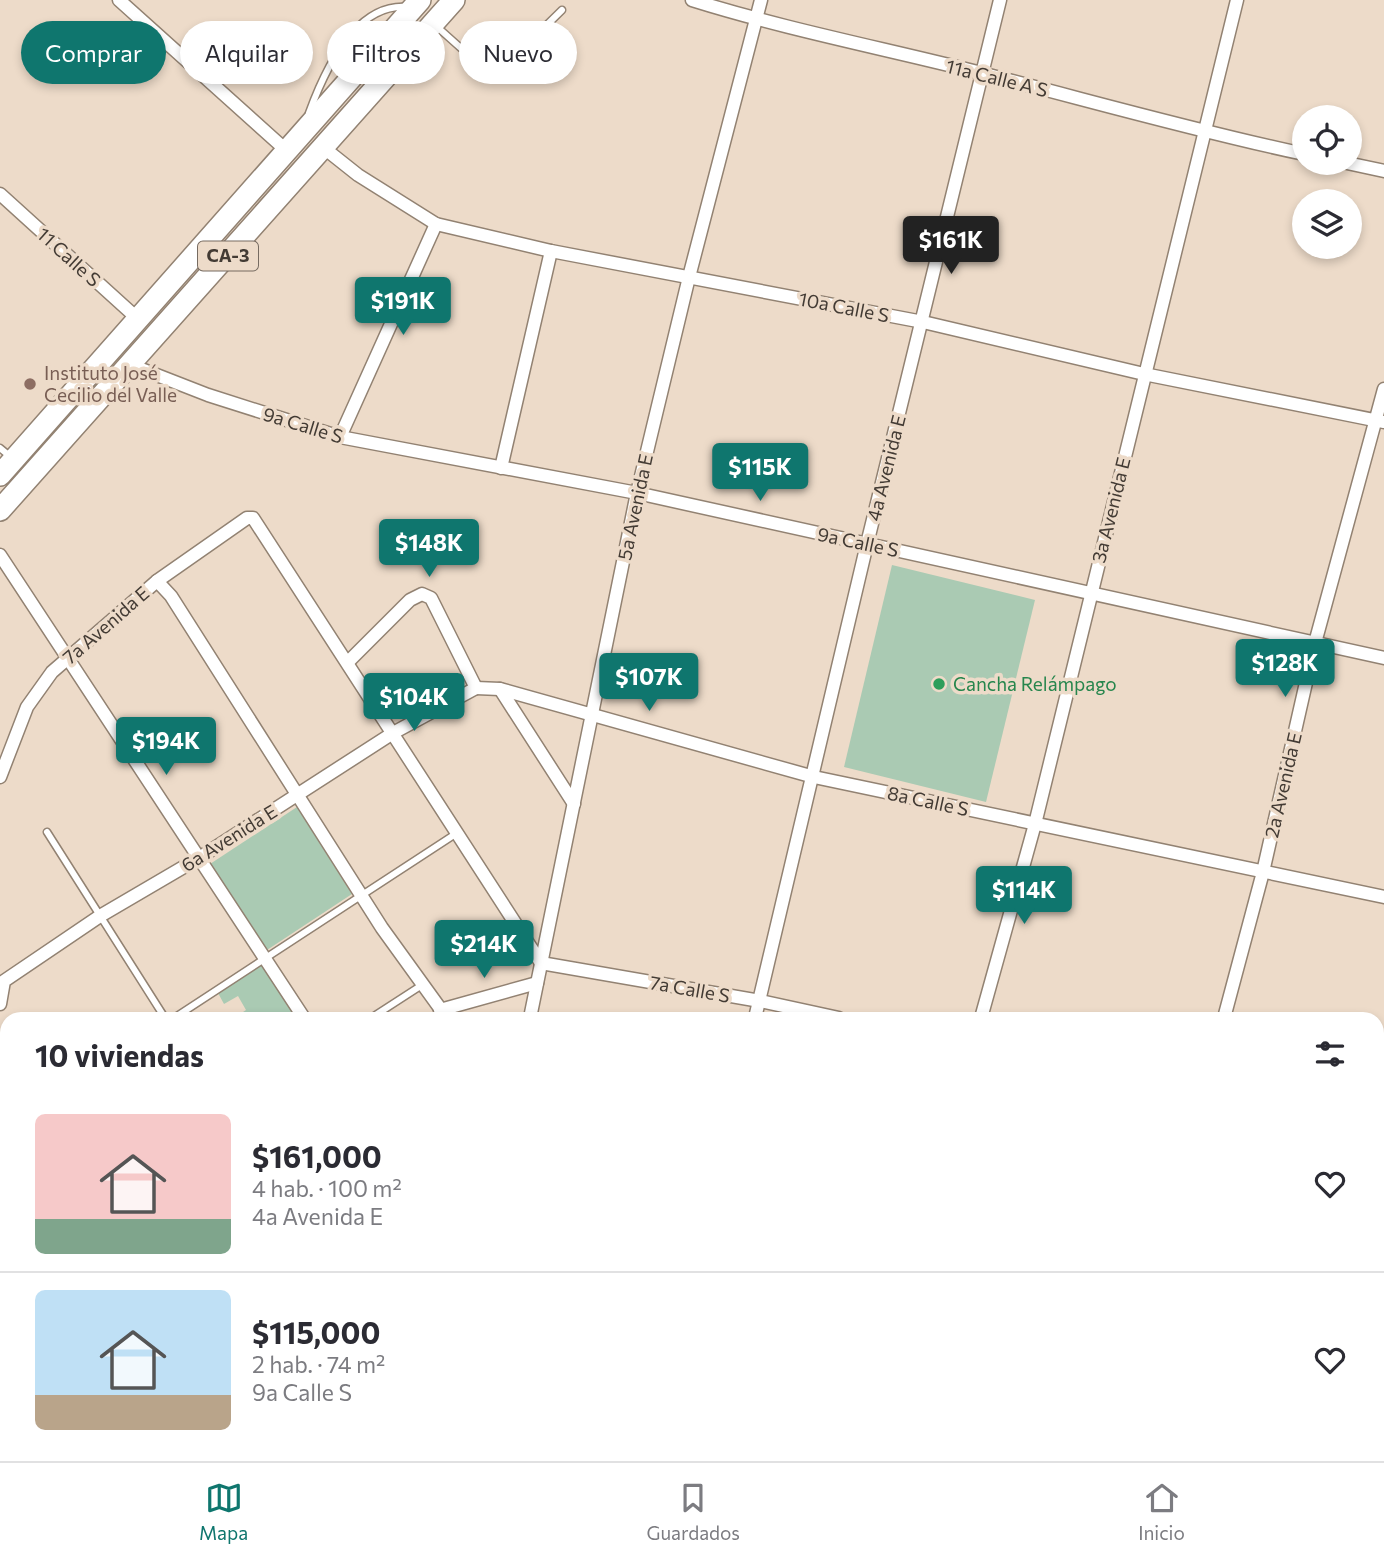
<!DOCTYPE html>
<html lang="es">
<head>
<meta charset="utf-8">
<style>
	body { margin:0; font-family:Commissioner,sans-serif; background:#f2f2f3; color:#2b2b33; height:100vh; display:flex; flex-direction:column; font-size:26px; white-space:nowrap }
	* { box-sizing:border-box; margin:0 }
	p { font-size:23px; color:#7c7c81 }
	.icon { flex:none; width:38px; height:38px; fill:none; stroke:currentColor; stroke-width:2; stroke-linecap:round; stroke-linejoin:round }
	.map { position:relative; flex:1; overflow:hidden }
	.side { position:absolute; left:0px; top:1012px; width:1384px; height:450px; display:flex; flex-direction:column; background:#fff; border-radius:21px 21px 0 0; box-shadow:0 4px 10px #0003 }
	.side>* { flex:none }
	.top-card { position:absolute; left:21px; top:21px; width:700px; height:63px; display:flex; gap:14px }
	.controls { position:absolute; left:1292px; top:105px; display:grid; gap:14px }
	.controls a { display:grid; place-items:center; width:70px; height:70px; border-radius:50%; background:#fff; box-shadow:0 4px 10px #0003; font-size:35px }
	.price { position:absolute; translate:-50% -60px; padding:0 16px; border-radius:7px; background:#0f766e; color:#fff; font-size:23px; line-height:46px; filter:drop-shadow(0 2px 4px #0008) }
	.price::after { content:''; position:absolute; left:50%; top:42px; width:21px; height:16px; margin-left:-10px; background:inherit; clip-path:polygon(0 0,100% 0,50% 100%) }
	.price.current { background:#222; color:#fff }
	ul { padding:0; list-style:none }
	li { display:flex; align-items:center; gap:21px; height:175px; padding:0 35px }
	li+li { border-top:2px solid #e1e1e2 }
	li span { display:grid; place-items:center; flex:none; width:196px; height:140px; border-radius:10px; color:#555 }
	li>.icon { margin-inline-start:auto }
	span .icon { width:84px; height:84px; fill:#fffc; stroke-width:1 }
	li b { font-size:30px }
	h2 { display:flex; justify-content:space-between; align-items:center; height:84px; padding:0 35px; font-size:30px }
	.pill { padding:0 24px; border-radius:32px; background:#fff; box-shadow:0 4px 10px #0003; font-size:24px; line-height:63px }
	.pill.current { background:#0f766e; color:#fff }
	.tab-bar { display:flex; justify-content:space-around; align-items:center; height:98px; border-top:2px solid #e1e1e2; background:#fff; font-size:19px; color:#7c7c81 }
	.tab-bar a { display:grid; justify-items:center; gap:4px }
	.tab-bar .current { color:#0f766e }
	.map>svg:first-child { display:block }
</style>
</head>
<body>
<div class="map">
<svg width="1384" height="1461" viewBox="0 0 1384 1461">
	<rect width="100%" height="100%" fill="#eddbc9"/>
	<!-- green -->
	<g fill="#aacab3">
		<path d="M892,565L1035,600L986,802L844,767Z"/>
		<path d="M297,807L352,894L267,950L210,864Z"/>
		<path d="M262,964L298,1018H243L240,1014L246,1010L238,996L224,1004L218,993Z"/>
		<path d="M168,1454H291L295,1461H172Z"/>
	</g>
	<g fill="none" stroke-linecap="round" stroke-linejoin="round">
		<defs>
			<g id="service">
				<path d="M435,25L482,67L493,71L507,64L562,10"/>
				<path d="M309,113C324,72 355,2 408,7"/>
				<path d="M0,448L12,458"/>
				<path d="M47,832L165,1018"/>
				<path d="M174,1018L457,833"/>
				<path d="M371,1018L422,985"/>
				<path d="M0,1127L7,1123"/>
				<path d="M0,1206L7,1217"/>
				<path d="M361,1461L371,1454"/>
			</g>
			<g id="minor">
				<path d="M119,0L287,151"/>
				<path d="M692,0C788,30 887,49 985,74C1091,101 1196,131 1304,154"/>
				<path d="M324,148L358,175L436,224L551,251L923,322L1144,374L1384,422"/>
				<path d="M1347,163L1384,171"/>
				<path d="M0,194L138,319"/>
				<path d="M131,365L208,395L340,437L637,493L1384,658"/>
				<path d="M340,437L436,224"/>
				<path d="M501,468L551,251"/>
				<path d="M0,555L304,1018"/>
				<path d="M157,581L171,596L382,928L447,1018"/>
				<path d="M348,662L410,600L422,594L431,598L476,688"/>
				<path d="M476,688L500,689L814,777L1384,897"/>
				<path d="M500,689L574,804"/>
				<path d="M0,777L27,707L52,672L157,581L247,518H253L541,963L760,1001L839,1018"/>
				<path d="M0,1004L4,981L100,916L199,858L393,733L476,688"/>
				<path d="M440,1010L537,983"/>
				<path d="M530,1018L637,493L689,277L761,0"/>
				<path d="M755,1018L867,544L1000,0"/>
				<path d="M981,1018L1035,824L1237,0"/>
				<path d="M1224,1018L1263,872L1315,643L1384,389"/>
				<path d="M0,1063L7,1066"/>
				<path d="M1377,1140L1384,1142"/>
				<path d="M0,1260L7,1255"/>
				<path d="M1377,1356L1384,1333"/>
				<path d="M1377,1371L1384,1372"/>
				<path d="M0,1399L7,1395"/>
				<path d="M157,1454L161,1461"/>
				<path d="M304,1454L308,1461"/>
				<path d="M442,1461L444,1454"/>
				<path d="M648,1461L650,1454"/>
				<path d="M1131,1461L1132,1454"/>
				<path d="M1260,1461L1262,1454"/>
				<path d="M1346,1461L1348,1454"/>
			</g>
			<g id="trunk">
				<path d="M0,475L420,0"/>
				<path d="M0,510L454,0"/>
			</g>
		</defs>
		<!-- service casing -->
		<use href="#service" stroke="#928272" stroke-width="9"/>
		<!-- minor casing -->
		<use href="#minor" stroke="#928272" stroke-width="15"/>
		<!-- trunk casing -->
		<use href="#trunk" stroke="#928272" stroke-width="24"/>
		<!-- service -->
		<use href="#service" stroke="#fff" stroke-width="6"/>
		<!-- minor -->
		<use href="#minor" stroke="#fff" stroke-width="12"/>
		<!-- trunk -->
		<use href="#trunk" stroke="#fff" stroke-width="21"/>
	</g>
	<!-- markers -->
	<circle fill="#8d6e63" stroke="#eddbc9" stroke-width="2.5" cx="30" cy="384" r="7"/>
	<circle fill="#2e9e5b" stroke="#eddbc9" stroke-width="2.5" cx="939" cy="684" r="7"/>
	<g text-anchor="middle" stroke-width="7" stroke-linejoin="round" paint-order="stroke">
		<!-- shield labels -->
		<rect fill="#eddbc9" stroke="#766b61" stroke-width="2" x="198" y="241.5" width="60" height="29" rx="5"/>
		<g font-size="18" font-weight="bold" fill="#433b34">
			<text x="228" y="262">CA-3</text>
		</g>
		<!-- street labels -->
		<g font-size="19" fill="#433b34" stroke="#eddbc9">
			<text transform="translate(997 78) rotate(14)" y="7">11a Calle A S</text>
			<text transform="translate(69 257) rotate(42)" y="7">11 Calle S</text>
			<text transform="translate(844 307) rotate(11)" y="7">10a Calle S</text>
			<text transform="translate(303 425) rotate(17)" y="7">9a Calle S</text>
			<text transform="translate(886 468) rotate(-76)" y="7">4a Avenida E</text>
			<text transform="translate(635 507) rotate(-78)" y="7">5a Avenida E</text>
			<text transform="translate(1111 510) rotate(-76)" y="7">3a Avenida E</text>
			<text transform="translate(858 542) rotate(12)" y="7">9a Calle S</text>
			<text transform="translate(106 625) rotate(-41)" y="7">7a Avenida E</text>
			<text transform="translate(1283 785) rotate(-77)" y="7">2a Avenida E</text>
			<text transform="translate(928 801) rotate(12)" y="7">8a Calle S</text>
			<text transform="translate(229 838) rotate(-32)" y="7">6a Avenida E</text>
			<text transform="translate(690 989) rotate(10)" y="7">7a Calle S</text>
		</g>
		<!-- education labels -->
		<g font-size="19" fill="#785e54" stroke="#eddbc9" text-anchor="start">
			<text x="44" y="380">Instituto José<tspan x="44" dy="22">Cecilio del Valle</tspan></text>
		</g>
		<!-- leisure labels -->
		<g font-size="19" fill="#27864d" stroke="#eddbc9" text-anchor="start">
			<text x="953" y="691">Cancha Relámpago</text>
		</g>
	</g>
</svg>
<div class="controls">
<a><svg class="icon" aria-label="locate" viewBox="0 0 24 24"><circle cx="12" cy="12" r="6"/><path d="M12 2v4M12 18v4M2 12h4M18 12h4"/></svg></a>
<a><svg class="icon" aria-label="layers" viewBox="0 0 24 24"><path d="M12 4l9 5-9 5-9-5zM3 14l9 5 9-5"/></svg></a>
</div>
<b class="price current" style="left:951px;top:276px">$161K</b>
<b class="price" style="left:403px;top:337px">$191K</b>
<b class="price" style="left:760px;top:503px">$115K</b>
<b class="price" style="left:429px;top:579px">$148K</b>
<b class="price" style="left:1285px;top:699px">$128K</b>
<b class="price" style="left:649px;top:713px">$107K</b>
<b class="price" style="left:414px;top:733px">$104K</b>
<b class="price" style="left:166px;top:777px">$194K</b>
<b class="price" style="left:1024px;top:926px">$114K</b>
<b class="price" style="left:484px;top:980px">$214K</b>
<div class="top-card">
<a class="pill current">Comprar</a>
<a class="pill">Alquilar</a>
<a class="pill">Filtros</a>
<a class="pill">Nuevo</a>
</div>
<section class="side">
<h2>10 viviendas<svg class="icon" aria-label="filters" viewBox="0 0 24 24"><path d="M4 7h16M4 17h16"/><circle cx="9" cy="7" r="2"/><circle cx="15" cy="17" r="2"/></svg></h2>
<ul>
<li><span style="background:linear-gradient(#f6c9c9 75%,#7fa58c 0)"><svg class="icon" aria-label="home" viewBox="0 0 24 24"><path d="M3 11l9-7 9 7M6 9v11h12V9"/></svg></span><div><b>$161,000</b><p>4 hab. · 100 m²</p><p>4a Avenida E</p></div><svg class="icon" aria-label="heart" viewBox="0 0 24 24"><path d="M12 20l-8-8c-3-5 5-10 8-4 3-6 11-1 8 4z"/></svg></li>
<li><span style="background:linear-gradient(#bfe0f5 75%,#b9a48a 0)"><svg class="icon" aria-label="home" viewBox="0 0 24 24"><path d="M3 11l9-7 9 7M6 9v11h12V9"/></svg></span><div><b>$115,000</b><p>2 hab. · 74 m²</p><p>9a Calle S</p></div><svg class="icon" aria-label="heart" viewBox="0 0 24 24"><path d="M12 20l-8-8c-3-5 5-10 8-4 3-6 11-1 8 4z"/></svg></li>
</ul>
</section>
</div>
<nav class="tab-bar">
<a class="current"><svg class="icon" aria-label="map" viewBox="0 0 24 24"><path d="M3 6l6-2 6 2 6-2v14l-6 2-6-2-6 2zM9 4v14M15 6v14"/></svg>Mapa</a>
<a><svg class="icon" aria-label="saved" viewBox="0 0 24 24"><path d="M7 4h10v16l-5-4-5 4z"/></svg>Guardados</a>
<a><svg class="icon" aria-label="home" viewBox="0 0 24 24"><path d="M3 11l9-7 9 7M6 9v11h12V9"/></svg>Inicio</a>
</nav>
</body>
</html>
